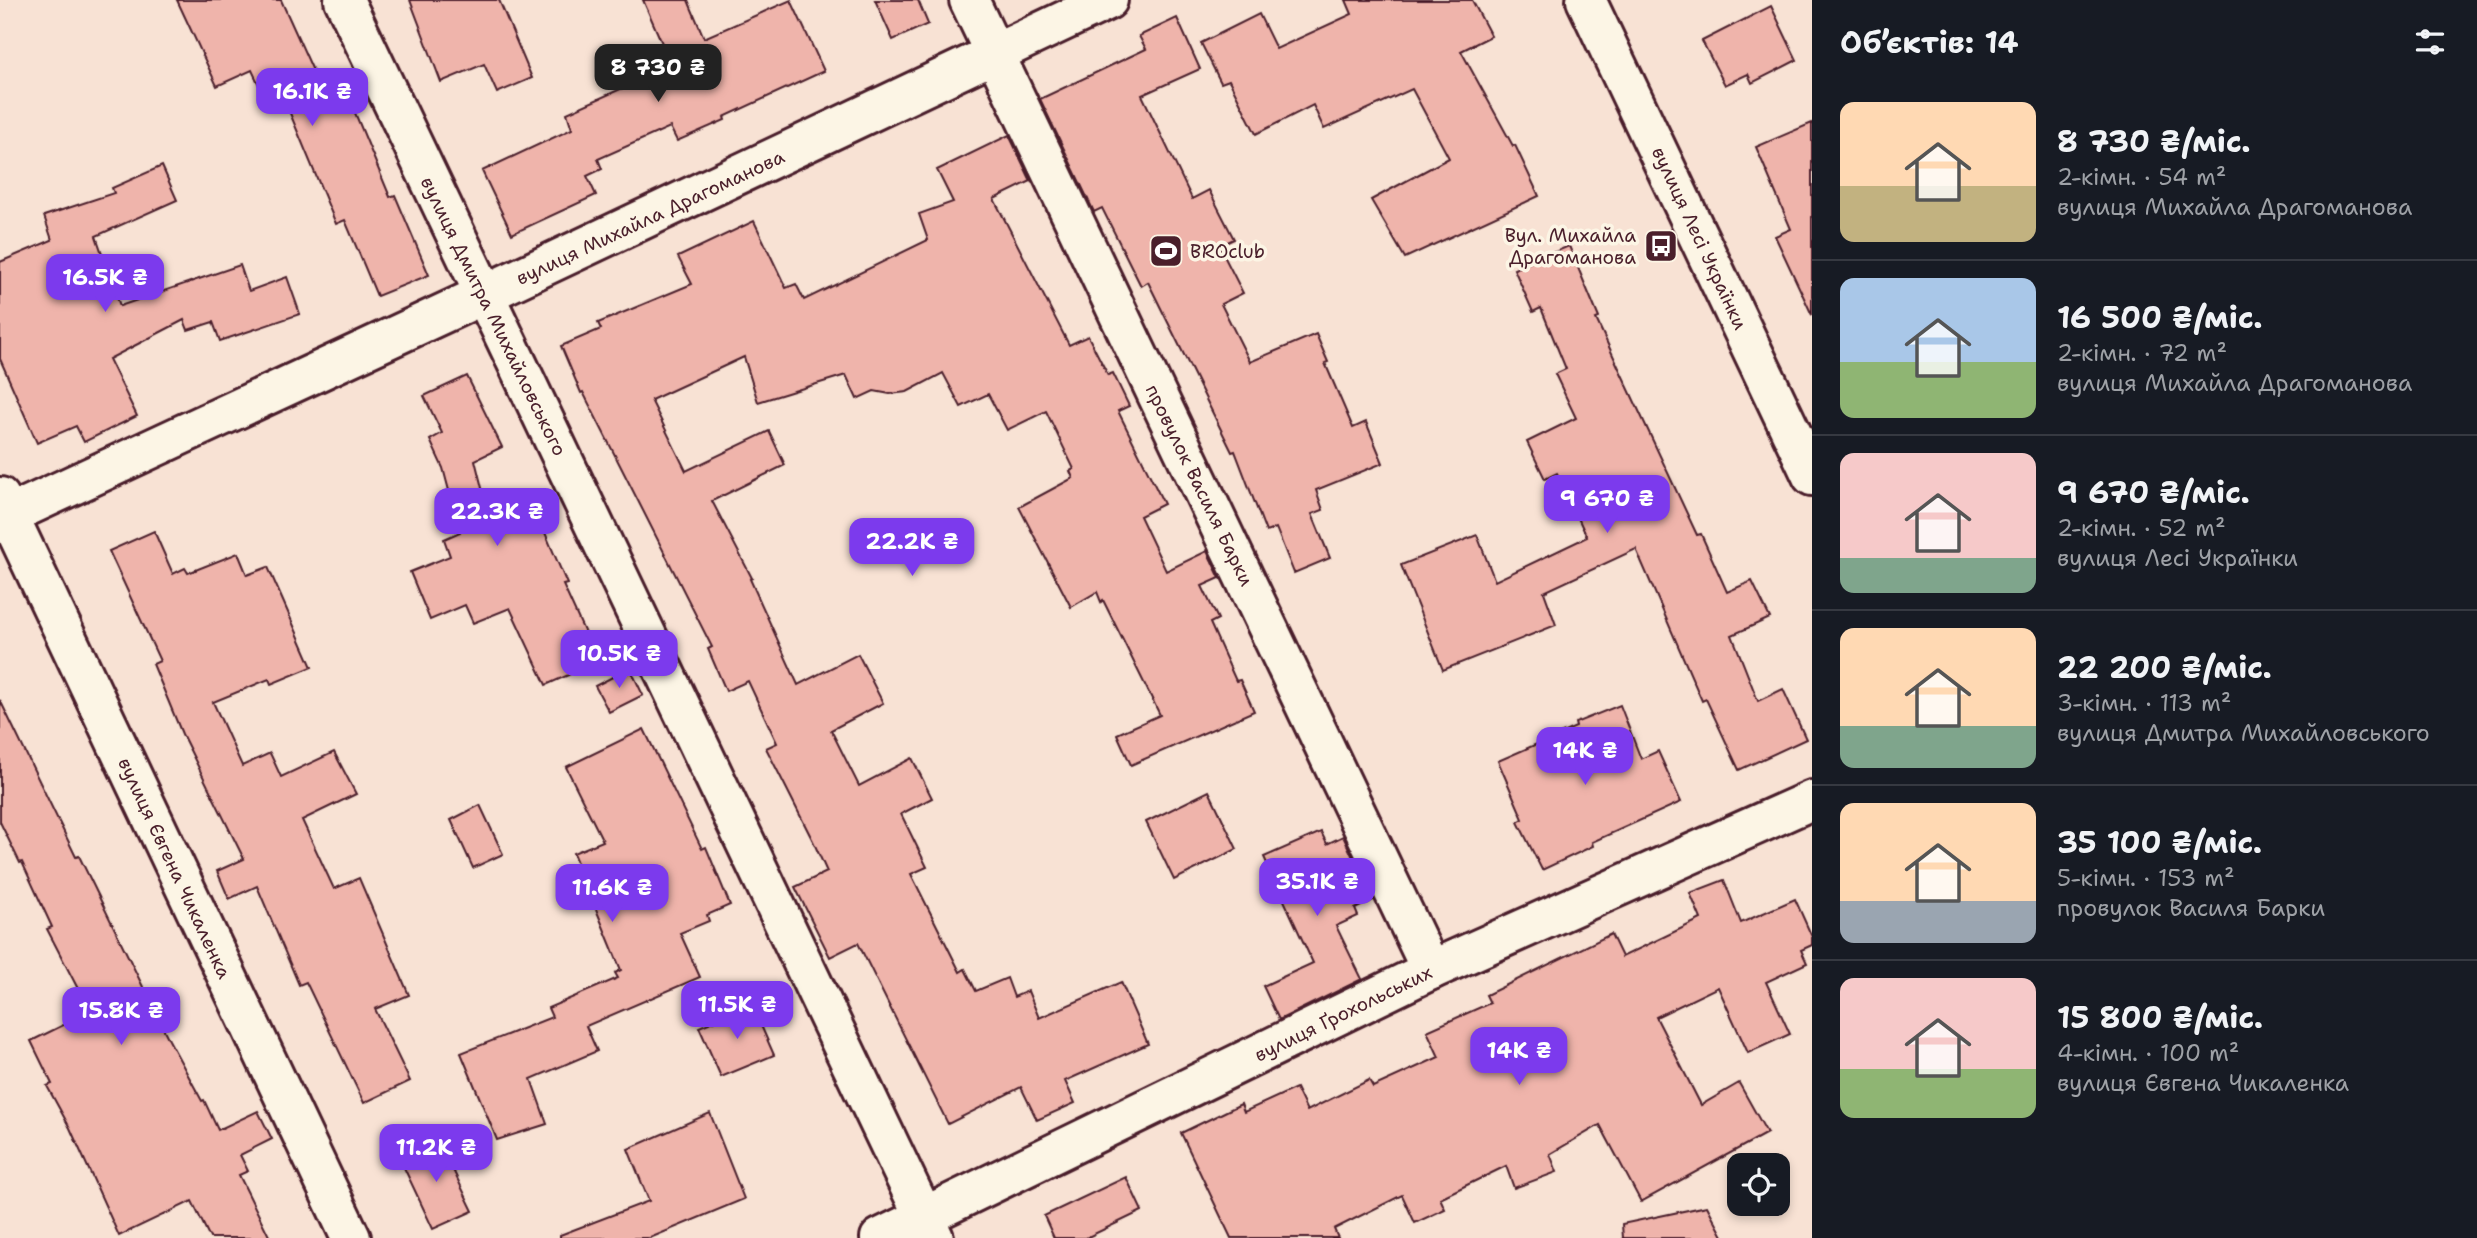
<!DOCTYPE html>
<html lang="uk">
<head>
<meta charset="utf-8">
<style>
	body { margin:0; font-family:"Shantell Sans",sans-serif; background:#20242c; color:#f1f3f6; height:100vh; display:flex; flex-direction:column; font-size:26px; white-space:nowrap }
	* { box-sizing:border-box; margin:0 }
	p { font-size:23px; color:#9ea1a6 }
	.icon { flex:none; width:38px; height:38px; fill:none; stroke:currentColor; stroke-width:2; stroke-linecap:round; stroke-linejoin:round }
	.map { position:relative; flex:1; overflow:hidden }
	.panel { display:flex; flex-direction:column; background:#171b24; width:665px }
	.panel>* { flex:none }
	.controls { position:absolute; left:1727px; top:1153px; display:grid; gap:14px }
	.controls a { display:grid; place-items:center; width:63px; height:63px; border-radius:14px; background:#171b24; box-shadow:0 4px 10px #0003; font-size:35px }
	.price { position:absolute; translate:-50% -60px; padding:0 16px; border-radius:14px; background:#7c3aed; color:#fff; font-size:23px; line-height:46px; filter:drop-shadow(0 2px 4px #0008) }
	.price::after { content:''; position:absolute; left:50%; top:42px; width:21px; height:16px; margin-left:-10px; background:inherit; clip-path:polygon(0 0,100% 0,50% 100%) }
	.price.active { background:#222; color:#fff }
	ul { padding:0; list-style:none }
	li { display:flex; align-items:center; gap:21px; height:175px; padding:0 28px }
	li+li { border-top:2px solid #363941 }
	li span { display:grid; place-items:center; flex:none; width:196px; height:140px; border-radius:14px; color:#555 }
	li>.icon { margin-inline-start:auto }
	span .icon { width:84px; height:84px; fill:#fffc; stroke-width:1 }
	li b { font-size:30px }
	h2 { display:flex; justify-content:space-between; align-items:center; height:84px; padding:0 28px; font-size:30px }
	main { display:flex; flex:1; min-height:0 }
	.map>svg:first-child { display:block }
</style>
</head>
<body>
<main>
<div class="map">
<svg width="1812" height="1238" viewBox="0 0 1812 1238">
	<rect width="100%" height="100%" fill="#f8e2d4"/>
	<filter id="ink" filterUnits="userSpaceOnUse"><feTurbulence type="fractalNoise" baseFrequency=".0143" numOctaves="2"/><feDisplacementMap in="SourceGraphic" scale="14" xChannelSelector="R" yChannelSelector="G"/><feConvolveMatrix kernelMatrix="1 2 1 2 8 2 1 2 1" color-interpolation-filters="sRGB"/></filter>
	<g filter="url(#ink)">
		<!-- building -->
		<g fill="#efb4ab" stroke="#4a1f2b" stroke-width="2">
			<path d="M177,0H281L328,104L348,96L390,197L395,195L429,275L377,296L345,220L336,224L275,77L259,85L252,70L217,86Z"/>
			<path d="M410,0H499L532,78L497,93L484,64L441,82Z"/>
			<path d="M643,0H688L704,38L791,0L824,71L724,117L725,120L677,141L670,127L598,159L602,169L587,176L596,195L512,234L482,171L572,129L567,113L672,66Z"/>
			<path d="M875,0H918L928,24L893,40Z"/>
			<path d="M1346,0H1472L1491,36L1461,51L1513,146L1515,145L1539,196L1405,258L1371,200L1449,158L1412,89L1324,129L1313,105L1256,134L1229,80L1221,83L1201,43L1259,14L1276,49L1352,14Z"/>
			<path d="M1771,6L1797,60L1752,83L1748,74L1725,85L1702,41Z"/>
			<path d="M1177,18L1200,69L1142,95L1192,199L1209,190L1234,239L1219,246L1243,293L1221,304L1250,362L1316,334L1328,362L1325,363L1353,428L1366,422L1383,463L1316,490L1323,510L1312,514L1330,558L1294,573L1276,528L1266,532L1235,451L1232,452L1148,282L1141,286L1102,208L1094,212L1040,99L1146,49L1139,36Z"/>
			<path d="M1812,123V315L1775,236L1791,229L1756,147Z"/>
			<path d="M1009,135L1031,181L994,199L1069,345L1088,336L1108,375L1113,373L1129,406L1118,411L1164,504L1140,516L1166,571L1207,551L1220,578L1202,586L1218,619L1210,623L1236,681L1240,680L1254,711L1131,765L1117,734L1160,715L1103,600L1101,602L1097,592L1071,607L1019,507L1073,478L1070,471L1074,469L1046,411L1007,430L988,394L961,407L943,373L907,392L890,394L874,391L857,399L846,375L758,402L744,357L651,400L686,471L769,431L785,465L712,501L752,578L750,579L798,685L858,654L883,703L831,730L859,786L912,758L932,798L901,814L927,867L911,874L960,972L965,969L976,991L1007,978L1014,997L1028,991L1039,1018L1121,982L1148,1044L1065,1081L1075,1103L1037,1120L1021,1087L948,1124L858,943L830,957L795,887L827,872L813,841L766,748L777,743L748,681L726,691L708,649L712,647L583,392L581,393L561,346L601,329L598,323L692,284L678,257L754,221L786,288L796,284L804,300L928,240L919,214L953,202L937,170Z"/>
			<path d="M162,166L177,200L96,236L120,306L240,265L249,291L287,277L300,314L220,341L213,322L188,330L184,320L109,359L137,416L84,442L76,426L37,443L0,359V262L52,240L44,216L114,193L112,188Z"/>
			<path d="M1569,246L1599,318L1596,319L1697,535L1701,534L1727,592L1752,581L1770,618L1732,635L1758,701L1783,689L1806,739L1739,770L1706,699L1702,701L1636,549L1544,592L1556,625L1443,670L1401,565L1477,535L1495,581L1587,537L1557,473L1545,479L1527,442L1576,418L1555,374L1566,369L1541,308L1533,312L1514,269Z"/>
			<path d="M467,376L502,447L475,460L490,520L532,502L567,584L563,585L598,662L546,685L510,608L473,623L465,605L430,620L410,572L450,556L444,539L460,532L443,468L430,440L442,433L424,396Z"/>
			<path d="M154,531L173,574L185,568L188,573L238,553L247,575L268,567L312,667L271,684L269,679L213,702L242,766L270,753L281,777L334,752L356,794L302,820L334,889L359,878L409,995L375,1009L410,1081L364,1103L306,982L299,985L257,886L229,899L217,871L244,859L182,734L153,664L160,661L109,551Z"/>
			<path d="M630,668L643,695L609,712L595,686Z"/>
			<path d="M0,700L76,857L79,856L169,1040L202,1101L204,1100L218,1130L258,1111L272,1139L240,1155L248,1171L239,1175L270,1238H210L192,1201L119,1236L70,1128L47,1086L52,1084L31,1041L90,1012L47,929L52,927L22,862L20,863L0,822Z"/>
			<path d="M1620,705L1641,759L1658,751L1681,802L1592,842L1593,846L1542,870L1518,822L1523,819L1498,761L1576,727L1575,723Z"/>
			<path d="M644,729L702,849L706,847L730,905L707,915L709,921L680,933L700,977L586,1026L597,1051L531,1079L547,1124L497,1140L461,1053L552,1017L548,1008L618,978L615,973L621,970L573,853L603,841L566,767Z"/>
			<path d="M1209,791L1237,849L1174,880L1146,822Z"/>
			<path d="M480,805L503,854L473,868L451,820Z"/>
			<path d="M1321,832L1327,844L1343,836L1373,900L1355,909L1358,916L1336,926L1362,979L1279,1020L1263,986L1313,963L1264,857Z"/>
			<path d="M1724,880L1741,923L1795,899L1812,937V945L1801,950L1807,963L1766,982L1790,1034L1748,1053L1718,987L1656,1017L1701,1105L1739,1083L1767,1133L1641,1202L1600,1125L1550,1154L1557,1172L1514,1188L1506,1166L1440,1198L1445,1209L1415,1223L1402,1195L1334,1229L1338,1238H1231L1181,1133L1241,1104L1244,1112L1296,1088L1307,1111L1369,1080L1373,1087L1439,1057L1427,1031L1490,1003L1486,995L1611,934L1622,957L1701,919L1690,893Z"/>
			<path d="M752,1005L774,1055L721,1077L699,1027Z"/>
			<path d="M710,1113L744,1199L650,1238H560V1235L649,1201L628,1149Z"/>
			<path d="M438,1139L473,1211L433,1229L399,1157Z"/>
			<path d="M1126,1177L1142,1211L1086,1238H1054L1044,1216Z"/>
			<path d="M1707,1206L1724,1238H1623L1622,1224Z"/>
		</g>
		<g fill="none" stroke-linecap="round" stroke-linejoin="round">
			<defs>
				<g id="minor">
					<path d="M344,0L934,1238"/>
					<path d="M969,0L1431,970"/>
					<path d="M0,497L351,1238"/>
					<path d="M0,519L485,294L1108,0"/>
					<path d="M880,1238L1431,970L1812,800"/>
				</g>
				<path id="major" d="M1586,0L1812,476"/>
			</defs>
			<!-- minor casing -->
			<use href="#minor" stroke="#4a1f2b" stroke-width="44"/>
			<!-- major casing -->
			<use href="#major" stroke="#4a1f2b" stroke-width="44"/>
			<!-- minor -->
			<use href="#minor" stroke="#fcf5e5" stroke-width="38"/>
			<!-- major -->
			<use href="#major" stroke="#fcf5e5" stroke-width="38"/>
		</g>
	</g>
	<!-- icons -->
	<defs>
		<symbol id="bus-square" viewBox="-11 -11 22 22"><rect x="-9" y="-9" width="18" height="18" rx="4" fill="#4a1f2b" stroke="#fcf5e5"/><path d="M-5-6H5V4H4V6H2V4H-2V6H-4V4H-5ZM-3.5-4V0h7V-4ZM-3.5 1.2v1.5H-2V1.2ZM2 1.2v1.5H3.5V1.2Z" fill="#fff"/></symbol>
		<symbol id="stadium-square" viewBox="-11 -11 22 22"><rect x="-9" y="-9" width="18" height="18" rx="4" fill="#4a1f2b" stroke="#fcf5e5"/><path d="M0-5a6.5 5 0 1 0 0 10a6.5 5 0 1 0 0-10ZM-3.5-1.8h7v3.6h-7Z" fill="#fff"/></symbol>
	</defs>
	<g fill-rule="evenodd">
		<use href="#bus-square" x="1642" y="227" width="38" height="38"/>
		<use href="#stadium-square" x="1147" y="232" width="38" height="38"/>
	</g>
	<g text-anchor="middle" stroke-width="7" stroke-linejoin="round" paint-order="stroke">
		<!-- street labels -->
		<g font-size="19" fill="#4a1f2b" stroke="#fcf5e5">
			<text transform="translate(650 217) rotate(-25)" y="7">вулиця Михайла Драгоманова</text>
			<text transform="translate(1700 238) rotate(65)" y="7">вулиця Лесі Українки</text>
			<text transform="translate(494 316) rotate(64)" y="7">вулиця Дмитра Михайловського</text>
			<text transform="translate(1200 485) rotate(64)" y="7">провулок Василя Барки</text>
			<text transform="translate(175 868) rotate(65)" y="7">вулиця Євгена Чикаленка</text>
			<text transform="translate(1343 1013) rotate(-26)" y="7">вулиця Ґрохольських</text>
		</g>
		<!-- poi labels -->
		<g font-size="19" fill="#4a1f2b" stroke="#fcf5e5" text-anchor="end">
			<text x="1636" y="242">Вул. Михайла<tspan x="1636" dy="22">Драгоманова</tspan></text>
			<text x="1190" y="258" text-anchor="start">BROclub</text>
		</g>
	</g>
</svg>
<div class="controls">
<a><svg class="icon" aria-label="locate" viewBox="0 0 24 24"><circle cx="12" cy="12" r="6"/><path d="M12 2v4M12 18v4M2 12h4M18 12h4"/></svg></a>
</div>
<b class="price active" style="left:658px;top:104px">8 730 ₴</b>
<b class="price" style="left:312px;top:128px">16.1K ₴</b>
<b class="price" style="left:105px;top:314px">16.5K ₴</b>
<b class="price" style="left:1607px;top:535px">9 670 ₴</b>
<b class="price" style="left:497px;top:548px">22.3K ₴</b>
<b class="price" style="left:912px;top:578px">22.2K ₴</b>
<b class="price" style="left:619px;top:690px">10.5K ₴</b>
<b class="price" style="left:1585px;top:787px">14K ₴</b>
<b class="price" style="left:1317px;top:918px">35.1K ₴</b>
<b class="price" style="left:612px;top:924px">11.6K ₴</b>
<b class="price" style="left:737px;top:1041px">11.5K ₴</b>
<b class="price" style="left:121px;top:1047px">15.8K ₴</b>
<b class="price" style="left:1519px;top:1087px">14K ₴</b>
<b class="price" style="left:436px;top:1184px">11.2K ₴</b>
</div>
<section class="panel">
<h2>Об’єктів: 14<svg class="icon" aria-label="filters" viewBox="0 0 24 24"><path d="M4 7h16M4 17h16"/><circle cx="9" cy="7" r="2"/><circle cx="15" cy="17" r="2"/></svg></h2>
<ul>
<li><span style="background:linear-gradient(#ffd9b3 60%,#c2b280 0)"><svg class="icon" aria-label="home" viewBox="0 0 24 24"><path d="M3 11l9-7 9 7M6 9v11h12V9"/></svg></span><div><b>8 730 ₴/міс.</b><p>2-кімн. · 54 m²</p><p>вулиця Михайла Драгоманова</p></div></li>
<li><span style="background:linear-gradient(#a9c7e8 60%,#8fb573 0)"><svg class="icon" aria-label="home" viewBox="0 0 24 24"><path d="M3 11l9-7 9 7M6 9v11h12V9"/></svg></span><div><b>16 500 ₴/міс.</b><p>2-кімн. · 72 m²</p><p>вулиця Михайла Драгоманова</p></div></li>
<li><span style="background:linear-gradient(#f6c9c9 75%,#7fa58c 0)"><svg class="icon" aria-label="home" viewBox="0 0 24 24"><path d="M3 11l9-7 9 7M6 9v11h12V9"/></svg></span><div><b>9 670 ₴/міс.</b><p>2-кімн. · 52 m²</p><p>вулиця Лесі Українки</p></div></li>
<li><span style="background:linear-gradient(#ffd9b3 70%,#7fa58c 0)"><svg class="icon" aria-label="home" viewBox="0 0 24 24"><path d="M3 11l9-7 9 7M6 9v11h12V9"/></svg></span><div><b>22 200 ₴/міс.</b><p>3-кімн. · 113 m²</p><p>вулиця Дмитра Михайловського</p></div></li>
<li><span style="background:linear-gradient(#ffd9b3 70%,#9aa5b1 0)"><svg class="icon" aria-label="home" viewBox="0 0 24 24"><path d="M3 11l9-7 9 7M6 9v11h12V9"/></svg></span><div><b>35 100 ₴/міс.</b><p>5-кімн. · 153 m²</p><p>провулок Василя Барки</p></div></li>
<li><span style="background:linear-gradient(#f6c9c9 65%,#8fb573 0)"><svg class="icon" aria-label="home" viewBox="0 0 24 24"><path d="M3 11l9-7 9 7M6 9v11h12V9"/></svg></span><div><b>15 800 ₴/міс.</b><p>4-кімн. · 100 m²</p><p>вулиця Євгена Чикаленка</p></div></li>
</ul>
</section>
</main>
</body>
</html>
